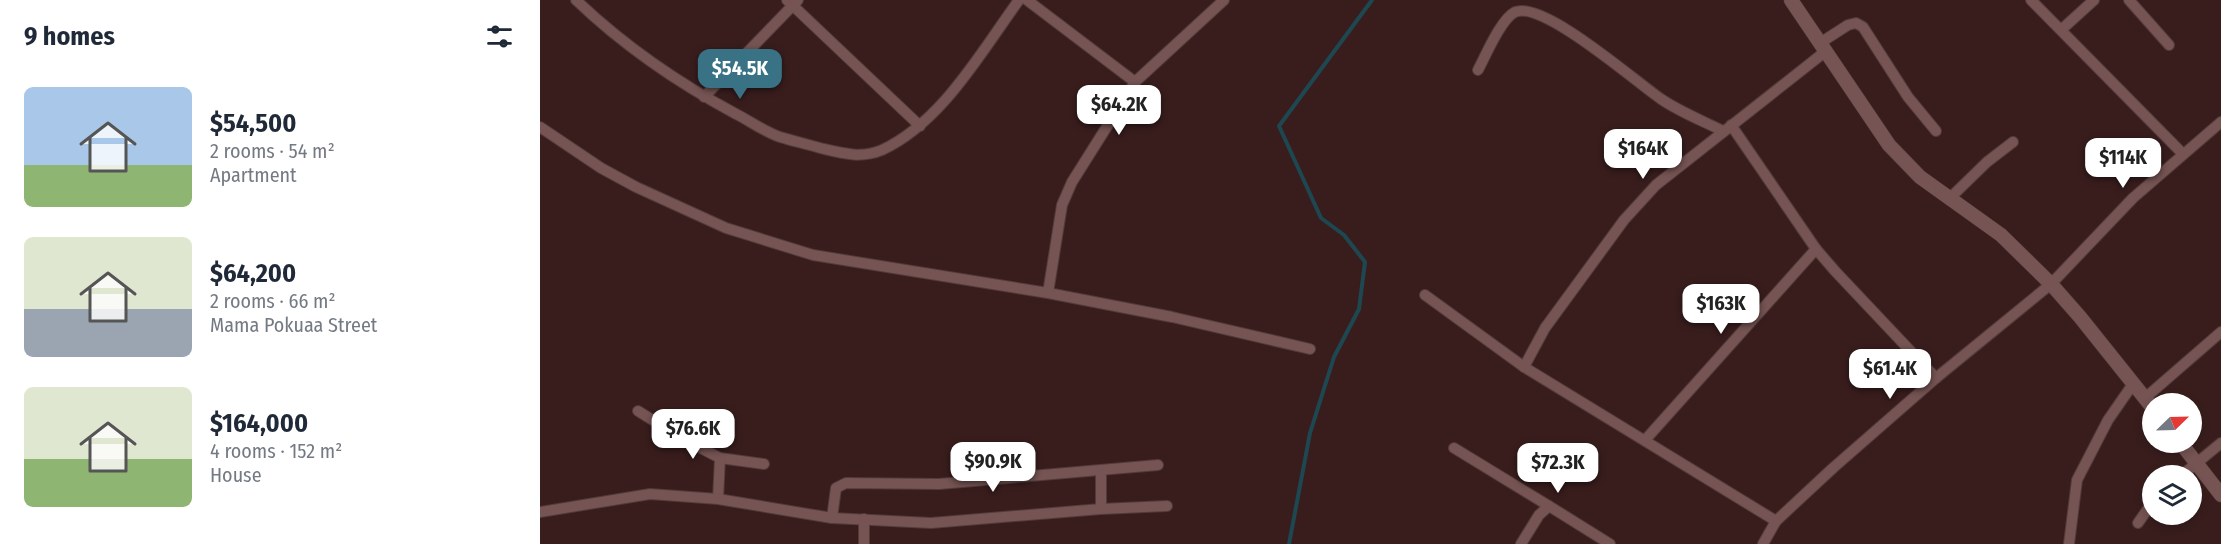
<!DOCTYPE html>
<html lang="en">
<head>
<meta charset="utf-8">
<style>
	body { margin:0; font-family:"Fira Sans Condensed",sans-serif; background:#f2f2f3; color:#1f2937; height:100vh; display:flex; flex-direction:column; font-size:22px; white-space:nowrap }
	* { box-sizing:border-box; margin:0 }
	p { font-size:20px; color:#747a83 }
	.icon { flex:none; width:33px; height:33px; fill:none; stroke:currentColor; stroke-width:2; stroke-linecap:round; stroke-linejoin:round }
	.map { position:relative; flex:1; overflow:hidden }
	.details { display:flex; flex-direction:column; background:#fff; width:540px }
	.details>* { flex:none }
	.needle { width:39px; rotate:67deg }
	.controls { position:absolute; left:1602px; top:393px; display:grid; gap:12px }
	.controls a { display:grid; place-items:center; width:60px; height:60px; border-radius:50%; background:#fff; box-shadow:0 3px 9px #0003; font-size:30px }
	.price { position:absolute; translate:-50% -51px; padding:0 14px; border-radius:12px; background:#fff; color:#222; font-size:20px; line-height:39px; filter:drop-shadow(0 2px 3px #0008) }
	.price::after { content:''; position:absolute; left:50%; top:36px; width:18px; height:14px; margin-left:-9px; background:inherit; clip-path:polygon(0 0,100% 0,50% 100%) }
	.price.on { background:#397185; color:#fff }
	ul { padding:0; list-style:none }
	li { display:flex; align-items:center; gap:18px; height:150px; padding:0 24px }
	li span { display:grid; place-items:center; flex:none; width:168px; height:120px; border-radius:9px; color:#555 }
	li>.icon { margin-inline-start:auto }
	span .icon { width:72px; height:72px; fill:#fffc; stroke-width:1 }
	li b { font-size:26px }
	h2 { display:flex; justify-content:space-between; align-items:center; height:72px; padding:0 24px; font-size:26px }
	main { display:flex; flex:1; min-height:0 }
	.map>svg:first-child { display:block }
</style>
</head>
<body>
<main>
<section class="details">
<h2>9 homes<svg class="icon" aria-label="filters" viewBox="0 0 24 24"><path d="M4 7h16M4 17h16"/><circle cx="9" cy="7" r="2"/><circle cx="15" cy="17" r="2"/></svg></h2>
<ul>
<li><span style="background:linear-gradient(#a9c7e8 65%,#8fb573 0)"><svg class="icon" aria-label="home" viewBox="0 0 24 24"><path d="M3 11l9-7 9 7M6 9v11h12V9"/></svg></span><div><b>$54,500</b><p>2 rooms · 54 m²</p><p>Apartment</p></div></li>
<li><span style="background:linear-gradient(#dfe7d0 60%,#9aa5b1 0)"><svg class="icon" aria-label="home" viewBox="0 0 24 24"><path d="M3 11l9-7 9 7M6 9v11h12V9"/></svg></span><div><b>$64,200</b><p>2 rooms · 66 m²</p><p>Mama Pokuaa Street</p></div></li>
<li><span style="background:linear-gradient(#dfe7d0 60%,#8fb573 0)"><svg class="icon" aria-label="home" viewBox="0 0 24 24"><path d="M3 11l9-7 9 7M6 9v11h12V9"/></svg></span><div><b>$164,000</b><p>4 rooms · 152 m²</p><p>House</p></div></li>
</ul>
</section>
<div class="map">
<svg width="1681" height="544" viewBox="0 0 1681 544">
	<rect width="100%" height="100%" fill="#391d1d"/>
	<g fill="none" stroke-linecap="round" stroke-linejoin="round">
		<!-- stream -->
		<path stroke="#1d4751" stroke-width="4" d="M749,544L770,433L794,357L819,309L825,262L804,235L781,218L739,126L832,0"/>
		<defs>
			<g id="minor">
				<path d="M36,0C84,46 138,83 196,114C210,121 225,132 240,137C253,141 267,144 280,148C301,153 321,159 342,150C402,122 441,52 479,0"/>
				<path d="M247,0L380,126"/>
				<path d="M487,0L595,82"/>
				<path d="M1491,0L1643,154"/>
				<path d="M1589,0L1629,45"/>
				<path d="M1521,30L1554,0"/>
				<path d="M1280,43L1308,25L1316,23L1323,27L1368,97L1396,131"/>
				<path d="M938,70C946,55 961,19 975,12C1003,0 1096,82 1121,99C1140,112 1163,121 1183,131"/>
				<path d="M164,97L258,0"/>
				<path d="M1191,125L1276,249L1295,271L1396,378"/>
				<path d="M0,127L61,168L96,187L186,228L273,255L508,293L632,317L770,349"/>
				<path d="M1410,198L1447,162L1473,142"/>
				<path d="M508,293L522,205L532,182L595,82L684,0"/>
				<path d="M885,295L984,367L1236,521"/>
				<path d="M984,367L1005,328L1084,220L1116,185L1286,51"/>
				<path d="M1605,398L1681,332"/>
				<path d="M98,411L143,439L180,458L224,464"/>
				<path d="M1106,439L1276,249"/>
				<path d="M914,448L1009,506"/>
				<path d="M1641,476L1681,443"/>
				<path d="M178,499L180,458"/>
				<path d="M561,509V470"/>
				<path d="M0,512L110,494L178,499L292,518L391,523L561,509L627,506"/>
				<path d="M292,518L296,488L306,483L399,484L618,465"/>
				<path d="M1598,523L1612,503"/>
				<path d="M324,544V519"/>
				<path d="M981,544L999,515L1009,506L1070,544"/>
				<path d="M1223,544L1236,521L1293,468L1396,378L1511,284L1593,198L1681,122"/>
				<path d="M1529,544L1537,480L1568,420L1593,384"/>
			</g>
			<g id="tertiary">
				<path d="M1251,0L1349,145L1380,177L1461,235L1511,284L1540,317L1612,407"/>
				<path d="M1640,442L1681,495"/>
			</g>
		</defs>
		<!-- minor casing -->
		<use href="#minor" stroke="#523b3b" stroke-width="12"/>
		<!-- tertiary casing -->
		<use href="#tertiary" stroke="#523b3b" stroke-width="15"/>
		<!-- minor -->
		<use href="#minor" stroke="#755453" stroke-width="10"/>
		<!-- tertiary -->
		<use href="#tertiary" stroke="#755453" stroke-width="14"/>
	</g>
</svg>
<div class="controls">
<a><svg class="needle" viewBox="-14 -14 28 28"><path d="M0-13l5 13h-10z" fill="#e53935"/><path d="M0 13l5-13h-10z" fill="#747a83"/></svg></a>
<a><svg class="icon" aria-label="layers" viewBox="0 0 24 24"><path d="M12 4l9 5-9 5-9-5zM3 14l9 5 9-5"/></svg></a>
</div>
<b class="price on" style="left:200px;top:100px">$54.5K</b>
<b class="price" style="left:579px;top:136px">$64.2K</b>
<b class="price" style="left:1103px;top:180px">$164K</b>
<b class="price" style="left:1583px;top:189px">$114K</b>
<b class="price" style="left:1181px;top:335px">$163K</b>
<b class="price" style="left:1350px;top:400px">$61.4K</b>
<b class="price" style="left:153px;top:460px">$76.6K</b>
<b class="price" style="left:453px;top:493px">$90.9K</b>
<b class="price" style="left:1018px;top:494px">$72.3K</b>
</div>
</main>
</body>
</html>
